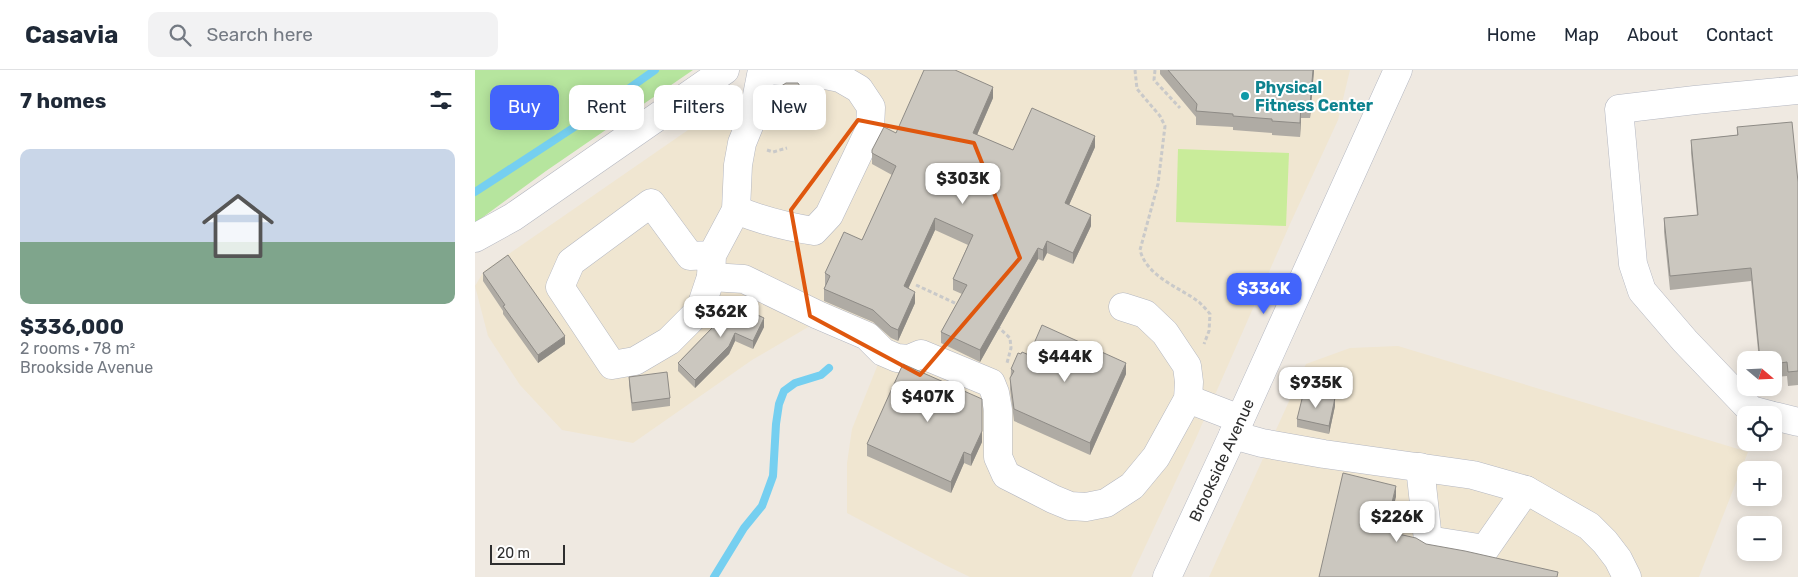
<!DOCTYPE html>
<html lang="en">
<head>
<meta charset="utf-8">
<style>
	body { margin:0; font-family:Rubik,sans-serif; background:#f2f2f3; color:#1f2937; height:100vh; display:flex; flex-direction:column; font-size:19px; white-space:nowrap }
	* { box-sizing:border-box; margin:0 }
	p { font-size:16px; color:#747a83 }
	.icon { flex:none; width:28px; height:28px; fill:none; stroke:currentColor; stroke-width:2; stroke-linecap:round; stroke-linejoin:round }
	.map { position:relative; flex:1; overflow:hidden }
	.side { display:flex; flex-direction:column; background:#fff; width:475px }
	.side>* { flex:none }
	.banner { position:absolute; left:15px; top:15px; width:475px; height:45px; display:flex; gap:10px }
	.needle { width:32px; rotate:109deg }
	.tools { position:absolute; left:1262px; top:281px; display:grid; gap:10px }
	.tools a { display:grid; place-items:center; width:45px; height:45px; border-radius:10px; background:#fff; box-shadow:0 2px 12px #0003; font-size:25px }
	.scale { position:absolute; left:15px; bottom:12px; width:75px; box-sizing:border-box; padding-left:5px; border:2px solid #2e2e2e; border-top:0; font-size:14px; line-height:18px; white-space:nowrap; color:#2e2e2e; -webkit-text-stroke:4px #fff; paint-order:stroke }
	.price { position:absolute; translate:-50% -42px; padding:0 11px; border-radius:10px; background:#fff; color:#222; font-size:16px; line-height:32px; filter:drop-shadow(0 1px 2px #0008) }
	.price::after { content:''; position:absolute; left:50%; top:30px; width:15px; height:11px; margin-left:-8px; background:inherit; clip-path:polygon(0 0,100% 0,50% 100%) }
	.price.active { background:#4264fb; color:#fff }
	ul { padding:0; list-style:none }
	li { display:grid; align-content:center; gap:10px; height:265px; padding:0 20px }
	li+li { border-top:1px solid #e0e1e3 }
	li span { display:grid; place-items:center; height:155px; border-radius:10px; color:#555 }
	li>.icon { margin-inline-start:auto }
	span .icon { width:90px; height:90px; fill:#fffc; stroke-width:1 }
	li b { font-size:21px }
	h2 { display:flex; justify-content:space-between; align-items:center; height:60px; padding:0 20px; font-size:21px }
	.pill { padding:0 18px; border-radius:10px; background:#fff; box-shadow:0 2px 12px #0003; font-size:18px; line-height:45px }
	.pill.active { background:#4264fb; color:#fff }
	header { display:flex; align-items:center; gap:30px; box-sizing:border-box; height:70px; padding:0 25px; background:#fff; border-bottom:1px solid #e0e1e3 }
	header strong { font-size:24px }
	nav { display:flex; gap:28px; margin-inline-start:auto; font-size:18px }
	.search { width:350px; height:45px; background:#f2f2f3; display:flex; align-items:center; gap:12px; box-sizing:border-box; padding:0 18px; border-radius:10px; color:#747a83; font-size:19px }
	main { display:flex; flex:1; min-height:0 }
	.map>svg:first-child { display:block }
</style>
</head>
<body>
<header>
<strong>Casavia</strong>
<div class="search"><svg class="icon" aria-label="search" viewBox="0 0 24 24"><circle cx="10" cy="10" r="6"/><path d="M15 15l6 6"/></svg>Search here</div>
<nav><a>Home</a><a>Map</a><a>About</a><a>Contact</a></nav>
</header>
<main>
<section class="side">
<h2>7 homes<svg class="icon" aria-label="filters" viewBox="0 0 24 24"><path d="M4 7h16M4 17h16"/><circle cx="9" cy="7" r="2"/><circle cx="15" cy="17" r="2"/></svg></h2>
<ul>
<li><span style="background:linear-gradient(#c9d6e8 60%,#7fa58c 0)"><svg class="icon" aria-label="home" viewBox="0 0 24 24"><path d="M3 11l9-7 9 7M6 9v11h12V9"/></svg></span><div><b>$336,000</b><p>2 rooms · 78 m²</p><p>Brookside Avenue</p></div></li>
</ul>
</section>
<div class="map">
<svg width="1323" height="507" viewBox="0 0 1323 507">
	<rect width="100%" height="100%" fill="#efe9e1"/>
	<!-- education -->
	<g fill="#f0e6d1">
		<path d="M300,0H875L863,50L815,154L721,368L656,507H495L470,495L372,443V393L377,359L405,289L340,253L277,290L158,373L87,360L45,315L13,266L0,216L9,201Z"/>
		<path d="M923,276L1273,382L1224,507H734L831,294L875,278Z"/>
	</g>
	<!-- green -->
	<path fill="#b6e59e" d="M0,0H218L71,101L0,153Z"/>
	<!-- pitch -->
	<path fill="#c9ec9a" d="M703,79L814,83L811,156L701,152Z"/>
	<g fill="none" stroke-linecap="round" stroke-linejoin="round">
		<!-- stream -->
		<g stroke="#75cff0" stroke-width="8">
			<path d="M0,122L101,56L180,0"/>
			<path d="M239,507L269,458L287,436L298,406L301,354L304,334L309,321L320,313L346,305L354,298"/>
		</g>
		<defs>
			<g id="minor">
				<path d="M261,140C286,150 312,157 339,161L354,145L395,59L396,37L384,19L365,8L340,3L287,0"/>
				<path d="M0,168L38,147L250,0"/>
				<path d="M237,185L215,186L176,133L96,192L85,217L137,295L160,291L194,271L225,240L236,207L237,185L261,140L263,95L267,73L278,46L287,0"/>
				<path d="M236,207L269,209L343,245L392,266L408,282L422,288L434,289L446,284L516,313L520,323L523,340V387L531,405L578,429L595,436L611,437L631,433L657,416L681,387L713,329L714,312L712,296L690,263L670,244L648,237"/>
				<path d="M713,329L765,349"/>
				<path d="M1295,345L1276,340L1210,271L1167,221L1158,194L1144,39L1220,30L1323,20"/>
				<path d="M1299,346L1323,352"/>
				<path d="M758,365L787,373L849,384L998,405L1051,420L1114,456L1130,472L1143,489L1152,507"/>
				<path d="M945,397L953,470L1010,479L1051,420"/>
				<path id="s1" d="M692,507L758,365L923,0"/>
			</g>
		</defs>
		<!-- minor casing -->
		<use href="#minor" stroke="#b4b7c1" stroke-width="29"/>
		<!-- path -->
		<g stroke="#c9c9c9" stroke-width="3" stroke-dasharray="4 2.5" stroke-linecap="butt">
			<path d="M660,0L662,19L685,46L690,56L683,114L665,180C672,207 704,217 724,232C728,236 732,240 735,244L734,261L729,274"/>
			<path d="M680,0L679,10L705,38"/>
			<path d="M292,80L298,82L312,78"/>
			<path d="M441,215L484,235"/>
			<path d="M522,256L535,268L536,278L532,293"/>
		</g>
		<!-- minor -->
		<use href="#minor" stroke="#fff" stroke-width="28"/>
	</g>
	<!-- wall -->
	<g fill="#afaba4">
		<path d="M685,0H839L835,48H826L825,67L797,65V63L758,60V57L721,55V47L685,4Z"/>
		<path d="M300,20L332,31L315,43L300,25Z"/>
		<path d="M518,28L502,65L538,80L620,77L594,135L616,156L598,194L572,183L568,191L563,189L505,292L466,273V262L487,224L478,220V209L493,175L460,160L433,218L440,233L423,271L416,268L398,252L349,231V219L351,215H350V203L387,170L417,105L397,94V80L421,63Z"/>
		<path d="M1262,57L1323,112V315L1313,316L1312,306L1299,307V290H1284L1276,211L1195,220L1189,162V148L1222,145L1216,83V70L1262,65Z"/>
		<path d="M8,203L90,274L63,293L28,244V241L8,211Z"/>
		<path d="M238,257H289L278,279L260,271L254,284L220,318L203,301V293Z"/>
		<path d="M546,284L651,304L615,385L539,351L535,319L536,299Z"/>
		<path d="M154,307L195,328V336L157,341L154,315Z"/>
		<path d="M860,336L854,364L822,357V349Z"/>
		<path d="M507,372L496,396L489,393L476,423L392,386V374Z"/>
	</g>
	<!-- shaded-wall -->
	<g fill="#8e8b86">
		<path d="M838,0H839L835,48V35Z"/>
		<path d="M518,17V28L498,74V63Z"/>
		<path d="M332,27V31L315,43V39Z"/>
		<path d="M826,34V48L825,67V53Z"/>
		<path d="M620,66V77L590,144V133Z"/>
		<path d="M616,145V156L598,194V183Z"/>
		<path d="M460,148V160L429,228V216Z"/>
		<path d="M572,171V183L568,191V180Z"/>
		<path d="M563,178V189L505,292V280Z"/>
		<path d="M440,222V233L423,271V260Z"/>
		<path d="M289,248V257L278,279V271Z"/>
		<path d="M260,263V271L254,284L220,318V310Z"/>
		<path d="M90,266V274L63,293V285Z"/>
		<path d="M651,293V304L615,385V373Z"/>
		<path d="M860,328V336L854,364V356Z"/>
		<path d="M507,361V372L496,396V385Z"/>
		<path d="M489,382V393L476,423V412Z"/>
		<path d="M921,416V427L910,472V461Z"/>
	</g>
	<!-- building -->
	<g fill="#cbc7bf" stroke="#8e8b86">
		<path d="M449,0H480L518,17L498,63L538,80L557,38L620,66L590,133L616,145L598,183L572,171L568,180L563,178L505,280L466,262L492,215L478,209L498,165L460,148L429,216L440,222L423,260L416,257L398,240L349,219L355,206L350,203L369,162L387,170L421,96L397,83V80L409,57L421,63Z"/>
		<path d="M693,0H838L835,35L826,34L825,53L797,51V49L758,46V44L721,41L722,34Z"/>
		<path d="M311,13H323L332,27L315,39L300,20Z"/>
		<path d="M1317,52L1323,112V301L1313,302L1312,292L1299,294V290H1285L1276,198L1195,206L1189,148L1223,145L1216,70L1263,65L1262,57Z"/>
		<path d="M33,185L90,266L63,285L28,236L30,235L8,203Z"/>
		<path d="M251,230L289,248L278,271L260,263L254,276L220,310L203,293L238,257Z"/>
		<path d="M567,255L651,293L615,373L539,339L535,308L539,301L536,299L543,283L546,284L547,282L554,285Z"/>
		<path d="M428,294L507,329V361L496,385L489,382L476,412L392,374Z"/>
		<path d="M192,302L195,328L157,333L154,307Z"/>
		<path d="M829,321L860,328L854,356L822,349Z"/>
		<path d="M868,403L921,416L910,461L941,468L951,474L990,481L1083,502L1082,507H844Z"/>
	</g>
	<!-- marked area -->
	<path fill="none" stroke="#df570e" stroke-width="4" stroke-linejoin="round" d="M383,50L499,73L545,188L445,305L335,246L316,140Z"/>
	<!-- markers -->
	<circle fill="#0f9aa8" stroke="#fff" stroke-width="2" cx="770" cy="26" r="5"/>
	<g text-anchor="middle" stroke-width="4" stroke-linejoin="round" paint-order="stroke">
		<!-- culture labels -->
		<g font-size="16" font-weight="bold" fill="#0d838f" stroke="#fff" text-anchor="start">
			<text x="780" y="23">Physical<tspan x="780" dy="18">Fitness Center</tspan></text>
		</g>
		<!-- street labels -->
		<g font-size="16" fill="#2e2e2e" stroke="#fff">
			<text dy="6" stroke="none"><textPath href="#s1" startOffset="129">Brookside Avenue</textPath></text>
		</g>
	</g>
</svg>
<div class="tools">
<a><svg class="needle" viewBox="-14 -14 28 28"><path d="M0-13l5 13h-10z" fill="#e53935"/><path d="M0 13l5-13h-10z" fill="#747a83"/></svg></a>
<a><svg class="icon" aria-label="locate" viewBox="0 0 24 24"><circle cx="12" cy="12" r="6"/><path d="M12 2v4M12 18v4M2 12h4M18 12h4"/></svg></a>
<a>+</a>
<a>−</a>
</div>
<div class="scale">20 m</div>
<b class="price" style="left:488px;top:135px">$303K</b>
<b class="price active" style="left:789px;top:245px">$336K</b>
<b class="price" style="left:246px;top:268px">$362K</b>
<b class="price" style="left:590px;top:313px">$444K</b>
<b class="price" style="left:841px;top:339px">$935K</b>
<b class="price" style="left:453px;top:353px">$407K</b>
<b class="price" style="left:922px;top:473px">$226K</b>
<div class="banner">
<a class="pill active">Buy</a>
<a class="pill">Rent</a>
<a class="pill">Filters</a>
<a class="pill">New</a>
</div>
</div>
</main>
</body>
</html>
